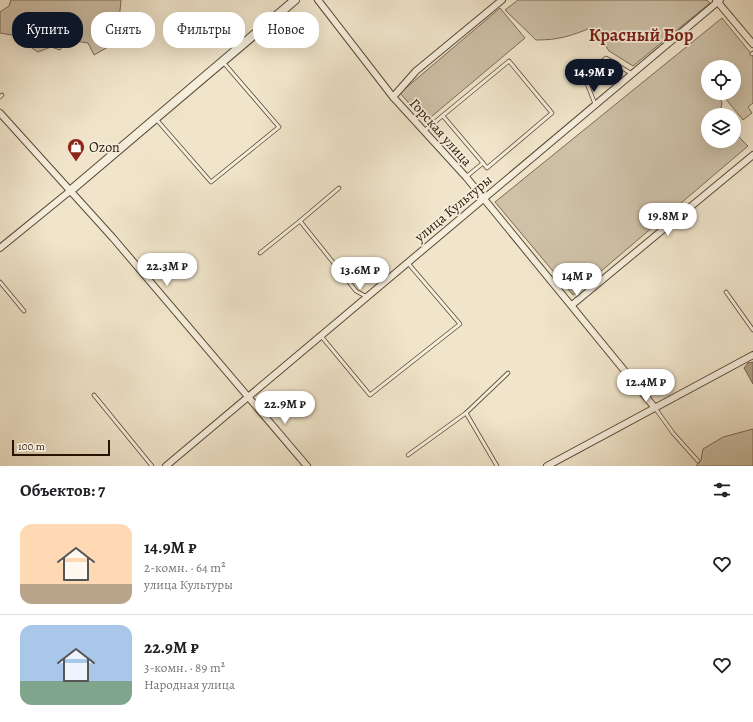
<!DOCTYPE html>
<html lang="ru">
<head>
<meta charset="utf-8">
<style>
	body { margin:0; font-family:Alegreya,serif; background:#f2f2f2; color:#202124; height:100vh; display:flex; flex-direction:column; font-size:15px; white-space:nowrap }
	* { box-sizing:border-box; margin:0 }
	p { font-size:13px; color:#757577 }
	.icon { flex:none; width:22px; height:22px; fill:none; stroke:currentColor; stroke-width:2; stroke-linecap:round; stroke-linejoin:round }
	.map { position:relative; height:466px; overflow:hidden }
	.details { display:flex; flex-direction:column; background:#fff; flex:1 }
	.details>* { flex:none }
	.banner { position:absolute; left:12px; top:12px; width:400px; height:36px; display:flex; gap:8px }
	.fabs { position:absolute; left:701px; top:60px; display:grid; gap:8px }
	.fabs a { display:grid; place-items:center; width:40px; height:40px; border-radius:50%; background:#fff; box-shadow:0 4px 16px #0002; font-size:20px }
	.scale { position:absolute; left:12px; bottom:10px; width:98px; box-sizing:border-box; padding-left:4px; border:2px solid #281300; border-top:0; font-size:11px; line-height:14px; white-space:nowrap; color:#281300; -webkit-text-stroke:3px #f5eedd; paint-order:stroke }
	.price { position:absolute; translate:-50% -34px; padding:0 9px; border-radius:14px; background:#fff; color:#222; font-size:13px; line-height:26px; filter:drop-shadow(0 1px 2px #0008) }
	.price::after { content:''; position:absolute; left:50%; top:24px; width:12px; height:9px; margin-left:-6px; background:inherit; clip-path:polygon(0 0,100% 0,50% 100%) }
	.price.current { background:#111827; color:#fff }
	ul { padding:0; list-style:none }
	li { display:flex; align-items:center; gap:12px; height:100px; padding:0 20px }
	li+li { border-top:1px solid #e0e0e0 }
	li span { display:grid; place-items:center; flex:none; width:112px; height:80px; border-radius:12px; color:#555 }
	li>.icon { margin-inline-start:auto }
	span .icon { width:48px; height:48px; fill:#fffc; stroke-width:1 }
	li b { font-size:17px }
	h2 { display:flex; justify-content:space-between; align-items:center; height:48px; padding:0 20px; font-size:17px }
	.pill { padding:0 14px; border-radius:16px; background:#fff; box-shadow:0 4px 16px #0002; font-size:14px; line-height:36px }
	.pill.current { background:#111827; color:#fff }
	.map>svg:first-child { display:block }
</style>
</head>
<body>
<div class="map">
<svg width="753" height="466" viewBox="0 0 753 466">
	<rect width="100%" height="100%" fill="#f0e5cb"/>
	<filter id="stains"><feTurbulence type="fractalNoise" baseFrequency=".005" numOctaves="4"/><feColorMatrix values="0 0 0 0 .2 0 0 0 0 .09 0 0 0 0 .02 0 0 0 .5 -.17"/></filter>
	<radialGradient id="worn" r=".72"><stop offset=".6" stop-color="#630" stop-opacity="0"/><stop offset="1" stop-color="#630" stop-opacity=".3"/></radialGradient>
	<!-- green -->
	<g fill="#cec1a8" stroke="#7b6a54">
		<path d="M11,0H121L117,42L94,55L88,43L69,40L60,50L51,47L38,52L12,35L0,33V12L9,6Z"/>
		<path d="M518,0H707L710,3L633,66L609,51L593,27C571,36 559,40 536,40L505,10Z"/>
		<path d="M500,8L525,38L425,122L400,93Z"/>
		<path d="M722,18L753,56V103L748,107L752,113L743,120L721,93H734V67H708V93H719L722,104L719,115H708V141H734V132L748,146L573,295L495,202Z"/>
		<path d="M753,429V466H696L701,460L703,449L723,437Z"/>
	</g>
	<!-- water -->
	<path fill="#ac9e86" stroke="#776650" d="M753,362V384L744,368L748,363Z"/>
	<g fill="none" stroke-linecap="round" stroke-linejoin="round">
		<defs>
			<g id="service">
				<path d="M752,54L753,53"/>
				<path d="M0,97L2,95"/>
				<path d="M595,104L584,76L606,58L632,74"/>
				<path d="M443,116L483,163"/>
				<path d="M156,119L211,182L279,127L223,62"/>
				<path d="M424,131L509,61L552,113L487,168L483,163L466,177"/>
				<path d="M339,188L300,221L356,291L367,297"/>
				<path d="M260,253L300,221"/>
				<path d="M0,282L24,311"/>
				<path d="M726,292L753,330"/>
				<path d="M321,336L370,395L460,324L407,262"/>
				<path d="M94,395L152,466"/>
				<path d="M655,408L673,433L698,461"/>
				<path d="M408,455L466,413"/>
				<path d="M497,466L466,413L508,373"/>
			</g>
			<g id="minor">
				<path d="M318,0L393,97L466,177L655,408"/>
				<path d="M716,0L753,44"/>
				<path d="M393,97L416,71L502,0"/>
				<path d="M0,113L113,238L307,466"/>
				<path d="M0,248L70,191"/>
				<path d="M572,305L753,155"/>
				<path d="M166,466L720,0"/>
				<path d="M547,466L753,355"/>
			</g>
			<path id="tertiary" d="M70,191L295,0"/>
		</defs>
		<!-- service casing -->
		<use href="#service" stroke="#5a4833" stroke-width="4.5"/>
		<!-- minor casing -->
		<use href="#minor" stroke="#5a4833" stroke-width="8"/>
		<!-- tertiary casing -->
		<use href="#tertiary" stroke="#5a4833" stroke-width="10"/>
		<!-- service -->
		<use href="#service" stroke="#f5eedd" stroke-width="3"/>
		<!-- minor -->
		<use href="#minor" stroke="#f5eedd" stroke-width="6"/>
		<!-- tertiary -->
		<use href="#tertiary" stroke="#f5eedd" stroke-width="8"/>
	</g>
	<!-- icons -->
	<defs>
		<symbol id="shop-pin" viewBox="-11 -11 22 30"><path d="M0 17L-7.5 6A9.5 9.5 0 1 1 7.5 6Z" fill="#8f2418" stroke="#f5eedd"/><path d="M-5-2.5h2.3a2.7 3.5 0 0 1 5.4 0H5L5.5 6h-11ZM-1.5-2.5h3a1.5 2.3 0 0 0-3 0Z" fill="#fff"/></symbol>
	</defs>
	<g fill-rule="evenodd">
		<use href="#shop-pin" x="66" y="137" width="20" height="27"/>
	</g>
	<g text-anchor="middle" stroke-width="3.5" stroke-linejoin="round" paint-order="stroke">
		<!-- street labels -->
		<g font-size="14" fill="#281300" stroke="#f5eedd">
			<text transform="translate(441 132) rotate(48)" y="5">Горская улица</text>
			<text transform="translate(453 208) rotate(-40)" y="5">улица Культуры</text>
		</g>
		<!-- poi labels -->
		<g font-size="14" fill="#281300" stroke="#f5eedd" text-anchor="start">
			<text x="89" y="152">Ozon</text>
		</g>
		<!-- district labels -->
		<g font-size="18" font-weight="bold" fill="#7a1f14" stroke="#f5eedd">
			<text x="641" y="41">Красный Бор</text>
		</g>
	</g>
	<rect width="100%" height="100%" filter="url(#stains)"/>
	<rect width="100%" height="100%" fill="url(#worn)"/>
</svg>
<div class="fabs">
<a><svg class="icon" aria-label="locate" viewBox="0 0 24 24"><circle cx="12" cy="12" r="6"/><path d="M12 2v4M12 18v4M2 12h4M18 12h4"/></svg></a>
<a><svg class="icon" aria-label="layers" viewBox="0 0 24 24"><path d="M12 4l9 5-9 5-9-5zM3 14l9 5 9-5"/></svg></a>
</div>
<div class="scale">100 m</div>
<b class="price current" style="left:594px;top:93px">14.9M ₽</b>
<b class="price" style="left:668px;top:237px">19.8M ₽</b>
<b class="price" style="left:167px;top:287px">22.3M ₽</b>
<b class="price" style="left:360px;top:291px">13.6M ₽</b>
<b class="price" style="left:577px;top:297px">14M ₽</b>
<b class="price" style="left:646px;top:403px">12.4M ₽</b>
<b class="price" style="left:285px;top:425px">22.9M ₽</b>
<div class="banner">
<a class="pill current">Купить</a>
<a class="pill">Снять</a>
<a class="pill">Фильтры</a>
<a class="pill">Новое</a>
</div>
</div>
<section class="details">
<h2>Объектов: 7<svg class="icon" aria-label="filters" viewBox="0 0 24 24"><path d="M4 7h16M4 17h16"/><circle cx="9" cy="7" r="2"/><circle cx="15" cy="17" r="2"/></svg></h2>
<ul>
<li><span style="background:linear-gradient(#ffd9b3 75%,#b9a48a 0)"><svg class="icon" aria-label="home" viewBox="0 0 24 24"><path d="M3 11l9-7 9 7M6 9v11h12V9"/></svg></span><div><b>14.9M ₽</b><p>2-комн. · 64 m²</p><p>улица Культуры</p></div><svg class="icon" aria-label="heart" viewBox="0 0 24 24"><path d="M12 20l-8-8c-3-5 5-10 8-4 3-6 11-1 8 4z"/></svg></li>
<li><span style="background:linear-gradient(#a9c7e8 70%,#7fa58c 0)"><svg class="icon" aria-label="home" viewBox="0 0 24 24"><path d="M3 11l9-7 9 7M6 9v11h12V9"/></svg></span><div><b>22.9M ₽</b><p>3-комн. · 89 m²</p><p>Народная улица</p></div><svg class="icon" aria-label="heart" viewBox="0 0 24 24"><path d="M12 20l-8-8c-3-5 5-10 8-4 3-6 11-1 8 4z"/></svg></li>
</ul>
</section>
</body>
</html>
